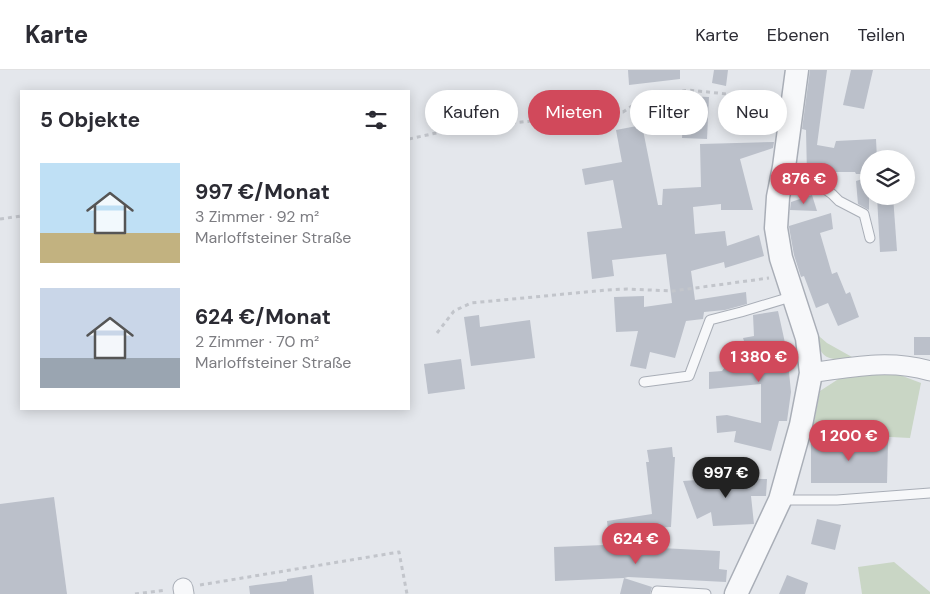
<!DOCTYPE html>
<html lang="de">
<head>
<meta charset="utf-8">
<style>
	body { margin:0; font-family:"DM Sans",sans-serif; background:#f7f7f7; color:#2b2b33; height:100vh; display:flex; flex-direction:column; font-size:19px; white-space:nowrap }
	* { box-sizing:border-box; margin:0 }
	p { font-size:16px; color:#7c7c81 }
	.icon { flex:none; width:28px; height:28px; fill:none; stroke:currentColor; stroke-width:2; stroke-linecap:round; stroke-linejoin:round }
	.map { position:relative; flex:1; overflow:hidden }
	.details { position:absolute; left:20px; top:20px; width:390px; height:320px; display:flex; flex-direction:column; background:#fff; border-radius:0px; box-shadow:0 2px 12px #0003 }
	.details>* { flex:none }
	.top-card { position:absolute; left:425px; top:20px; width:430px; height:45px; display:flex; gap:10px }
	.fabs { position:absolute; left:860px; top:80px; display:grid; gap:10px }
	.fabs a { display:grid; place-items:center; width:55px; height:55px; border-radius:50%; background:#fff; box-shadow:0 2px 12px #0003; font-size:25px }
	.price { position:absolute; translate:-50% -42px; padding:0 11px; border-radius:18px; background:#d1495b; color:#fff; font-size:16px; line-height:32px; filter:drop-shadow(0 1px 2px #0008) }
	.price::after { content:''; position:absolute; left:50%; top:30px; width:15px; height:11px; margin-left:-8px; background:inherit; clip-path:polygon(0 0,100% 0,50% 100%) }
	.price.active { background:#222; color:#fff }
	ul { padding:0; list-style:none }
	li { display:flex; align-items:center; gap:15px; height:125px; padding:0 20px }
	li span { display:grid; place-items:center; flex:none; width:140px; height:100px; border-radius:0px; color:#555 }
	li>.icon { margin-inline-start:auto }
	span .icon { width:60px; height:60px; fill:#fffc; stroke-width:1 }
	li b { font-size:21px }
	h2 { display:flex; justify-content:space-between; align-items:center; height:60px; padding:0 20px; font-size:21px }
	.tag { padding:0 18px; border-radius:22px; background:#fff; box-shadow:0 2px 12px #0003; font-size:18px; line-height:45px }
	.tag.active { background:#d1495b; color:#fff }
	header { display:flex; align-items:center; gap:30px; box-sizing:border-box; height:70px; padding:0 25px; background:#fff; border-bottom:1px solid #e1e1e2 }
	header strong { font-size:24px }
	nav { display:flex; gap:28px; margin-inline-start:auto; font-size:18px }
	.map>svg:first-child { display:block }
</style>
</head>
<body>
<header>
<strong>Karte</strong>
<nav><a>Karte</a><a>Ebenen</a><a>Teilen</a></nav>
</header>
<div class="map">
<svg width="930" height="524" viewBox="0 0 930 524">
	<rect width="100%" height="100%" fill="#e4e7ec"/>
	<!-- green -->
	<g fill="#c9d6c5">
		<path d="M813,261L827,273L852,287C824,293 821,286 813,261Z"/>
		<path d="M892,302L921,313L910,368L812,363L820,321L840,308Z"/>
		<path d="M894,492L930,522V524H862L858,497Z"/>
	</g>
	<!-- building -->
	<g fill="#bbc0ca">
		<path d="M628,0H680V9L629,15Z"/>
		<path d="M714,0H728L726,16L712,13Z"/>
		<path d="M810,0H827L817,75L834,78L836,71L876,69L877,89H869V104H856L855,102H828V105H807L806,60L802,59Z"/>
		<path d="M851,0H873L864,39L843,35Z"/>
		<path d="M684,26L709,27L707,69L682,68Z"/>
		<path d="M642,55L658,135H662L663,119L701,117L700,74L774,72L773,78L740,89L753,140H721V134L693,137L695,164L725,161L727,176L759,165L764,186L725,198L724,192L691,201L695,230L746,222L747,234L725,240L704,242L703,249L686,251L675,288L650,282L646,299L630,296L638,261L616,262L614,227L644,226V237L672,233L666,184L612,190L614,206L592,209L587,162L622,158L613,110L585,115L582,99L622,92L616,60Z"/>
		<path d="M869,107V140L858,134L856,111Z"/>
		<path d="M812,125L817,141L790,140L791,132Z"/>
		<path d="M877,126H893L897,181L880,182Z"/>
		<path d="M831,143L833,159L820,163L832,204L837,202L846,224L850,222L859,247L838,256L828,233L816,238L804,206L801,207L794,185L789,157V156Z"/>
		<path d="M778,241L787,282L791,322L787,351H779L771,381L734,372L736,361L717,363L716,346L727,345L761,353V314L709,319V302L722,301L732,288L749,286L743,268L754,266L753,245Z"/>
		<path d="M479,245L480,257L530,250L535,288L471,296L464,247Z"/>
		<rect x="914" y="267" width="16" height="18"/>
		<path d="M461,289L465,319L428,324L424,294Z"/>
		<path d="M811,371L888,372L887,413H811Z"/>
		<path d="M672,377L673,387H675L671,457L608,460L607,451L652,444L646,392H649L647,380Z"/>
		<path d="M725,408L767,409L766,426H751L754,454L713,456L711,442L697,449L683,411Z"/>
		<path d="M54,427L67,524H0V434Z"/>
		<path d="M817,449L841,455L835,480L811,474Z"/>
		<path d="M604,472L621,473V476L720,481L719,499L727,500L726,512L628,507L624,508L652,517L650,524H620L624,508L555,511L554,477L604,475Z"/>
		<path d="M312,505L314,524H250L249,516L287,511V509Z"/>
		<path d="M787,505L808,513L805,524H779Z"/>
	</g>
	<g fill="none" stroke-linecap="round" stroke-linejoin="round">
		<defs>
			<g id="service">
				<path d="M781,114L806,112L819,115L832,124L839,131L864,144L870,168"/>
				<path d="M644,312L689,306L710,250L741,242L794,226"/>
				<path d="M780,430H837L930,423"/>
				<path d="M656,524L657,521L706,524"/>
			</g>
			<g id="minor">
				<path d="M811,303C851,297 890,289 930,301"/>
				<path d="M183,518L184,524"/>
			</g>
			<path id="tertiary" d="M736,524L780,430L801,355L811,303L807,268L781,188L776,158L778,127L784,97L797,0"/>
		</defs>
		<!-- service casing -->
		<use href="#service" stroke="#a9aeb7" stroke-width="11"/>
		<!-- minor casing -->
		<use href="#minor" stroke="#a9aeb7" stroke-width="21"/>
		<!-- tertiary casing -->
		<use href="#tertiary" stroke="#a9aeb7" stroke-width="25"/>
		<!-- path -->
		<g stroke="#c2c5cb" stroke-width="3" stroke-dasharray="4 4" stroke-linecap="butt">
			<path d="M409,69L454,59L541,50L596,41L623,42L638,32L652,27L688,20L776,29"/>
			<path d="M0,149L21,146"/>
			<path d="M437,263L454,241L471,233L607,220L627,219L673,221L769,208"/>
			<path d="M200,515L399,482L407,524"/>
			<path d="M135,524L166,520"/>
		</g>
		<!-- service -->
		<use href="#service" stroke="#f7f8fa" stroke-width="9"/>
		<!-- minor -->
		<use href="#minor" stroke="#f7f8fa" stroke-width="19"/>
		<!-- tertiary -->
		<use href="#tertiary" stroke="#f7f8fa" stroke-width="22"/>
	</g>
</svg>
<div class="fabs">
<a><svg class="icon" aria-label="layers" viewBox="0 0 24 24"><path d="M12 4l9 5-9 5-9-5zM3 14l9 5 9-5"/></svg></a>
</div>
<b class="price" style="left:804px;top:135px">876 €</b>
<b class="price" style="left:759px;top:313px">1 380 €</b>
<b class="price" style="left:849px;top:392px">1 200 €</b>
<b class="price active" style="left:726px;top:429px">997 €</b>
<b class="price" style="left:636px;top:495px">624 €</b>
<div class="top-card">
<a class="tag">Kaufen</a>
<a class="tag active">Mieten</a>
<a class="tag">Filter</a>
<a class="tag">Neu</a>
</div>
<section class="details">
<h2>5 Objekte<svg class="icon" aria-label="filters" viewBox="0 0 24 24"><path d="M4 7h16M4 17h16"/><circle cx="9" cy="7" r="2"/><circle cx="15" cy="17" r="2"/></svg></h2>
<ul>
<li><span style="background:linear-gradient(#bfe0f5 70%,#c2b280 0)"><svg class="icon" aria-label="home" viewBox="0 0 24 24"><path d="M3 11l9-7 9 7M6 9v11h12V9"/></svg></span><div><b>997 €/Monat</b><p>3 Zimmer · 92 m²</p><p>Marloffsteiner Straße</p></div></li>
<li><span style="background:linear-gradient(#c9d6e8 70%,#9aa5b1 0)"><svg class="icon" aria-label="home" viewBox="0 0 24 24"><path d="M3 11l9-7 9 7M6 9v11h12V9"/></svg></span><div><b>624 €/Monat</b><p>2 Zimmer · 70 m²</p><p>Marloffsteiner Straße</p></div></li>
</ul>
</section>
</div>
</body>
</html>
